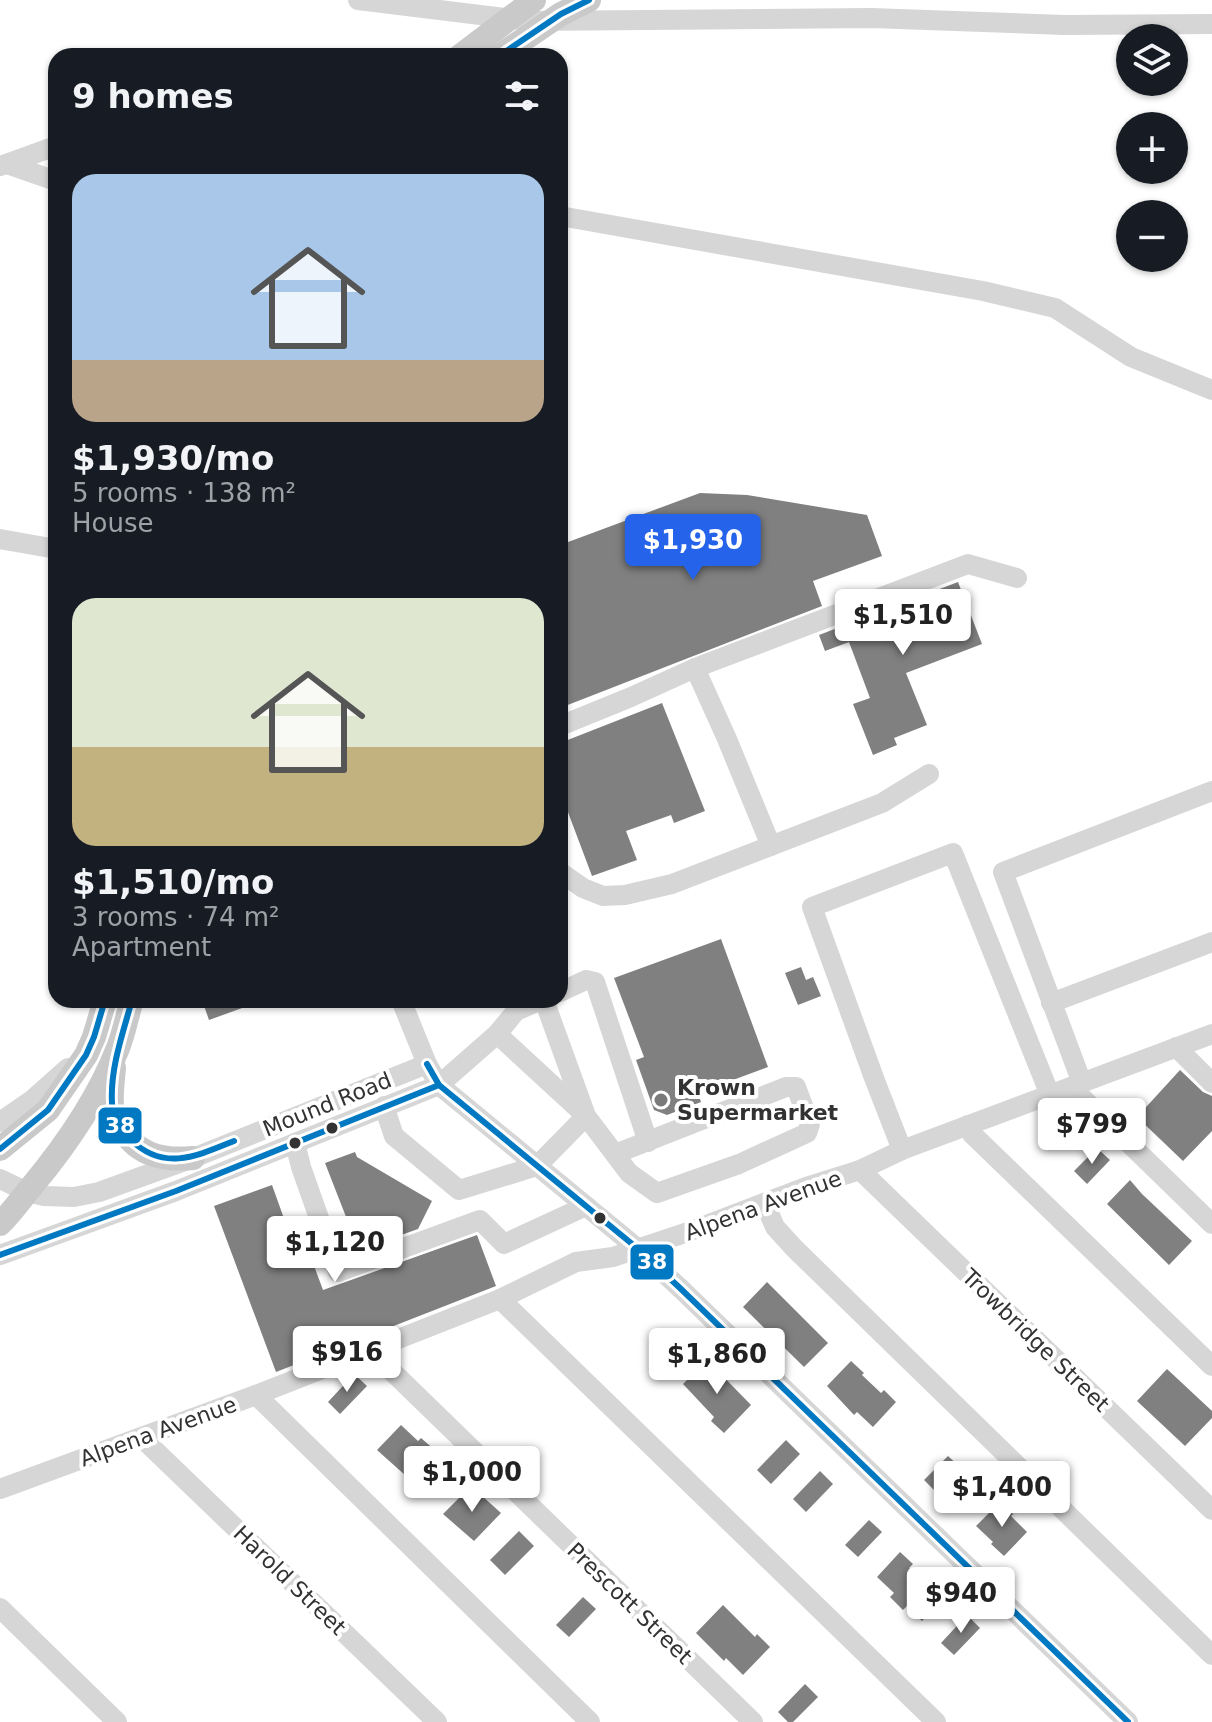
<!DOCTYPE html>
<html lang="en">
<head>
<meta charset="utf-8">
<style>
	body { margin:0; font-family:"DejaVu Sans",sans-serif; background:#242831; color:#f1f3f6; height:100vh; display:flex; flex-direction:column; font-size:30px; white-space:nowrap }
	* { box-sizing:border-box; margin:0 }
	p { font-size:26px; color:#9ea1a6 }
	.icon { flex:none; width:44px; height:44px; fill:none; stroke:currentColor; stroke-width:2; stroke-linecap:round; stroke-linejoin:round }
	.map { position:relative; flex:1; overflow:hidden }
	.drawer { position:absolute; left:48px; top:48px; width:520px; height:960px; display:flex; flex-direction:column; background:#171b24; border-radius:24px; box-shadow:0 2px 6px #0004 }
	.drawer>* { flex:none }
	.fabs { position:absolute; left:1116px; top:24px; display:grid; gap:16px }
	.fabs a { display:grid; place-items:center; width:72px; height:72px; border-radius:50%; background:#171b24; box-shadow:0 2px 6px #0004; font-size:40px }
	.price { position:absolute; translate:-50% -68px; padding:0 18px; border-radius:8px; background:#fff; color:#222; font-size:26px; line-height:52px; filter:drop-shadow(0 2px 4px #0008) }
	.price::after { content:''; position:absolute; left:50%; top:48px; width:24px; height:18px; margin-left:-12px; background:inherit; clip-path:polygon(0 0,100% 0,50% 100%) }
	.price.selected { background:#2563eb; color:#fff }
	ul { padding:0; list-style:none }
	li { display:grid; align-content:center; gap:16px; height:424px; padding:0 24px }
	li span { display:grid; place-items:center; height:248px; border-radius:24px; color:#555 }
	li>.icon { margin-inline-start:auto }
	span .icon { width:144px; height:144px; fill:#fffc; stroke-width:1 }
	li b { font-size:34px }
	h2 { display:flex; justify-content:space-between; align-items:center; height:96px; padding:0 24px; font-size:34px }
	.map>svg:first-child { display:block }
</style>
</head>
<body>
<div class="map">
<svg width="1212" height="1722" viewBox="0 0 1212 1722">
	<rect width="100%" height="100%" fill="#fff"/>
	<!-- building -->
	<g fill="#808080">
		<path d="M700,493L747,495L867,515L882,556L813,581L822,606L560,708V545Z"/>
		<path d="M958,582L982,644L906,673L927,725L894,738L897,745L873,755L853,704L870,698L849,642L825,651L819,635Z"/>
		<path d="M662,703L705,811L674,823L671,815L626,831L637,860L592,876L560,791V743Z"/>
		<path d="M721,939L768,1067L698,1093L701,1102L667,1115L654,1110L636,1060L644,1057L614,978Z"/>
		<path d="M801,967L806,980L813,977L821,996L798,1005L785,973Z"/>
		<path d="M202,1000H258L259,1002L209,1020Z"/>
		<path d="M1180,1070L1203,1092L1212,1096V1131L1183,1161L1137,1117Z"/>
		<path d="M1097,1148L1110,1160L1087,1184L1074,1171Z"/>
		<path d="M355,1152L357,1157L432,1201L418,1229L359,1250L325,1163Z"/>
		<path d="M1130,1180L1142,1194L1192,1241L1169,1265L1107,1204Z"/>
		<path d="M272,1185L286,1224L297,1220L323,1290L477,1235L496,1286L276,1372L214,1206Z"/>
		<path d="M767,1282L828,1343L804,1367L743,1307Z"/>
		<path d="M707,1360L751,1405L724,1433L711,1421L714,1417L683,1384Z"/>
		<path d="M851,1361L864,1373L862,1375L881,1393L884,1390L896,1402L873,1427L857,1412L854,1415L827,1386Z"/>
		<path d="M1167,1369L1212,1411V1418L1185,1446L1137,1401Z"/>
		<path d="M354,1374L367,1386L340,1414L328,1402Z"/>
		<path d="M401,1425L418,1441L421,1438L452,1465L425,1493L377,1450Z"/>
		<path d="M786,1440L800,1454L771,1484L757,1470Z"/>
		<path d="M948,1456L961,1468L937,1493L924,1480Z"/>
		<path d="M820,1471L833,1484L806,1512L793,1499Z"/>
		<path d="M471,1486L501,1513L474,1541L443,1514Z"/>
		<path d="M1000,1502L1013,1514L1011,1516L1027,1532L1004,1556L991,1544L993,1542L976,1526Z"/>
		<path d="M869,1520L882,1532L858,1557L845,1545Z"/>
		<path d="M519,1531L534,1546L505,1575L490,1560Z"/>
		<path d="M900,1552L913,1564L909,1568L930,1588L933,1584L946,1596L922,1621L907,1606L903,1610L890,1597L894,1593L877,1577Z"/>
		<path d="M583,1597L596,1609L569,1637L556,1625Z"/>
		<path d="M723,1605L755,1637L757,1634L770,1647L743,1675L726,1658L724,1661L696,1633Z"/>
		<path d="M967,1615L980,1628L954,1655L941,1643Z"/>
		<path d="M805,1684L818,1697L793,1722H788L778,1712Z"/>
	</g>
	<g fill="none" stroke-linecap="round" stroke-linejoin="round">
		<!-- minor -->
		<g stroke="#d6d6d6" stroke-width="20">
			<path d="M358,0L529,21L871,18L1064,25L1212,24"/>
			<path d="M7,164L56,181"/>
			<path d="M0,166L56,146"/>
			<path d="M560,216L983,291L1055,308L1131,357L1212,390"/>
			<path d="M0,539L56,549"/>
			<path d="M695,668L727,739L771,846"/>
			<path d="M560,726L631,697L695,668L968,564L1017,578"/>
			<path d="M560,872L583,888L603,896L625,895L672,884L882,803L929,774"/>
			<path d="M560,992L586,980L595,982L648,1142"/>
			<path d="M401,1000L427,1064L439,1085L637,1248L681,1289L1128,1722"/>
			<path d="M544,1000L586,1116L629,1173L657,1193L739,1164L807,1133L810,1124L796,1087H786L615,1154"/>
			<path d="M1051,1003L1212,942"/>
			<path d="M497,1034L516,1011L541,1000"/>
			<path d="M1176,1047L1212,1083"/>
			<path d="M1082,1083L1003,872L1212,791"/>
			<path d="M1071,1087L1212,1224"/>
			<path d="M0,1122L32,1100L68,1068"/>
			<path d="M968,1125L972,1134L1212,1366"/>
			<path d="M295,1143L301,1167L338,1272L480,1220L504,1244L586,1206"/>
			<path d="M902,1150L874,1078L812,907L953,853L1050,1095"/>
			<path d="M860,1170L1212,1510"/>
			<path d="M0,1179L27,1192L44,1196L74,1197L99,1192L193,1158L427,1064"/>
			<path d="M765,1204L775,1227L794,1248L1212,1655"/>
			<path d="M0,1255L176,1191L439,1085L497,1034L586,1116L537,1166L459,1190L394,1136L384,1106"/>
			<path d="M500,1299L936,1722"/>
			<path d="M370,1350L753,1722"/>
			<path d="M256,1395L590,1722"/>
			<path d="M142,1438L437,1722"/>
			<path d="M0,1489L256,1395L500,1299L576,1262L613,1257L688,1232L806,1187L860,1170L902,1150L1212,1034"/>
			<path d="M0,1608L117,1722"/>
		</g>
		<!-- major -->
		<g stroke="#c9c9c9" stroke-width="24">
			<path d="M460,56L534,0"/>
			<path d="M499,56L561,14L589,0"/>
			<path d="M114,1068C113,1079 111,1094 112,1105C113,1112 116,1118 119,1123C134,1154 160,1161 193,1158"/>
			<path d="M0,1149L48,1110L86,1055L94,1037L105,1000"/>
			<path d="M0,1224C12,1212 21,1199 32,1186C67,1144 98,1099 118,1048C124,1033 127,1016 132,1000"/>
		</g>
		<defs>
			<g id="bus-1">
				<path d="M499,56L561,14L589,0"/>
				<path d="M132,1000C123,1033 110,1068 112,1103C113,1117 121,1130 131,1140C164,1172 197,1156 234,1141"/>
				<path d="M427,1064L439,1085L637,1248L681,1289L1128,1722"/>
				<path d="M0,1149L48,1110L86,1055L94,1037L105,1000"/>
				<path d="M0,1255L176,1191L439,1085"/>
			</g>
		</defs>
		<!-- bus-1 casing -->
		<use href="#bus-1" stroke="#fff" stroke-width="12"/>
		<!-- bus-1 -->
		<use href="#bus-1" stroke="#0079c2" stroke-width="6"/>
	</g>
	<!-- markers -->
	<circle fill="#7a7a7a" stroke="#fff" stroke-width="3" cx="661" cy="1100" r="8"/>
	<g fill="#323232" stroke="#fff" stroke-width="3">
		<circle cx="332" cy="1128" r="7"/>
		<circle cx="295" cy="1143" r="7"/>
		<circle cx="600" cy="1218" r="7"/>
	</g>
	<g text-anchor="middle" stroke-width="8" stroke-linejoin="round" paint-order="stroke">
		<!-- poi labels -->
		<g font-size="22" font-weight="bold" fill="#323232" stroke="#fff" text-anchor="start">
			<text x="677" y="1095">Krown<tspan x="677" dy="25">Supermarket</tspan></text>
		</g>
		<!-- street labels -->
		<g font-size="22" fill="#323232" stroke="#fff">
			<text transform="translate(327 1104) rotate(-22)" y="8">Mound Road</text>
			<text transform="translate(763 1205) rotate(-20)" y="8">Alpena Avenue</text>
			<text transform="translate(1036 1340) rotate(44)" y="8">Trowbridge Street</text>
			<text transform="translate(158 1431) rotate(-20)" y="8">Alpena Avenue</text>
			<text transform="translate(290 1580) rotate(44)" y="8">Harold Street</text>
			<text transform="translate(630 1603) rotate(44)" y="8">Prescott Street</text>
		</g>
	</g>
	<g stroke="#fff" stroke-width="3">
		<rect x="97" y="1106" width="46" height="39" rx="8" fill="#0079c2"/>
		<rect x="629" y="1243" width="46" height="38" rx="8" fill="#0079c2"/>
	</g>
	<g font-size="22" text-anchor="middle" font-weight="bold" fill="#fff">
		<text x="120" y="1133">38</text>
		<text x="652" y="1269">38</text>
	</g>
</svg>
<div class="fabs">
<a><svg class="icon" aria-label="layers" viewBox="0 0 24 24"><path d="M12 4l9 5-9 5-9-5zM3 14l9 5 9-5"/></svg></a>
<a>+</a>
<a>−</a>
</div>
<b class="price selected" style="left:693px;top:582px">$1,930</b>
<b class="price" style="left:903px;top:657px">$1,510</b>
<b class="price" style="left:1092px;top:1166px">$799</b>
<b class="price" style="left:335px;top:1284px">$1,120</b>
<b class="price" style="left:347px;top:1394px">$916</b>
<b class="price" style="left:717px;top:1396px">$1,860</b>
<b class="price" style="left:472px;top:1514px">$1,000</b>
<b class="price" style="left:1002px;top:1529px">$1,400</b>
<b class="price" style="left:961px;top:1635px">$940</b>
<section class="drawer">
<h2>9 homes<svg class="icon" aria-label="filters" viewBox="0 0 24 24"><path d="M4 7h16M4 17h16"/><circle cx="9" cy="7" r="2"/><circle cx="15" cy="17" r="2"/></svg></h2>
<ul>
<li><span style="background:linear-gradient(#a9c7e8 75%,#b9a48a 0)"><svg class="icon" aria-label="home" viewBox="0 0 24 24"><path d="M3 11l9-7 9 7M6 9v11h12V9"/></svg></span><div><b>$1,930/mo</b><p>5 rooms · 138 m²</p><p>House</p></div></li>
<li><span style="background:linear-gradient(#dfe7d0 60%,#c2b280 0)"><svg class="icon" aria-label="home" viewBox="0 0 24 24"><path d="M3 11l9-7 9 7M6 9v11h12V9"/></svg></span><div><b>$1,510/mo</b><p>3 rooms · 74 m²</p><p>Apartment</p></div></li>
</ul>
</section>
</div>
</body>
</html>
